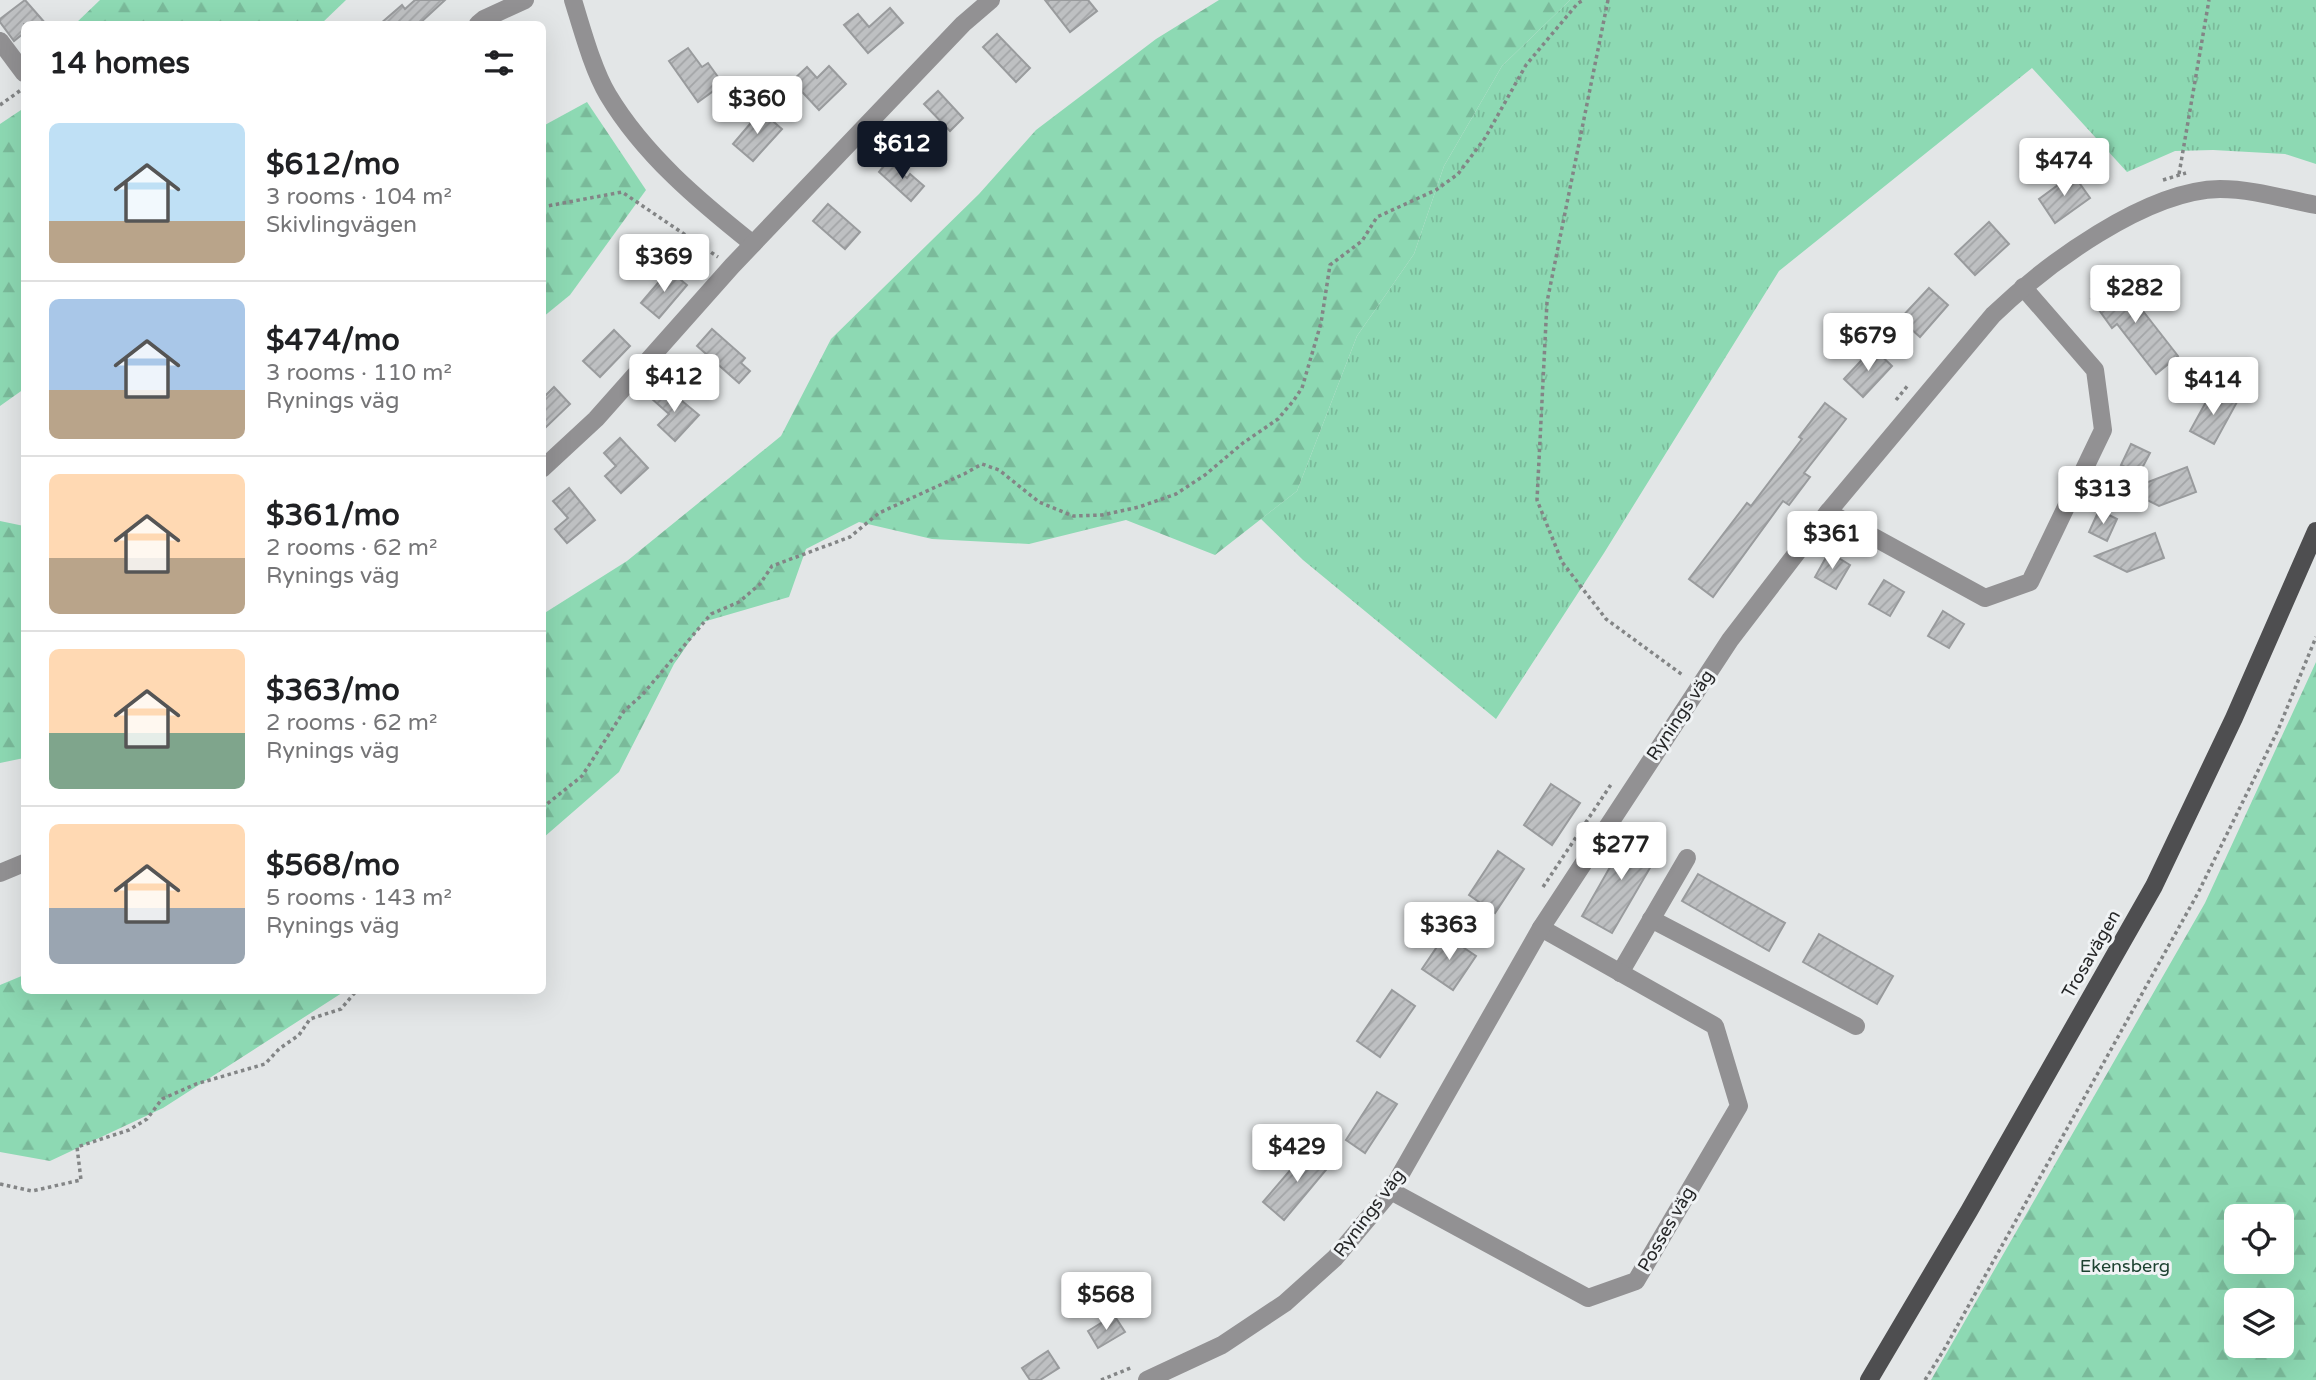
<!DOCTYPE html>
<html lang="en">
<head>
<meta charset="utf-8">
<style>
	body { margin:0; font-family:"Varela Round",sans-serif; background:#f6f6f6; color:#202124; height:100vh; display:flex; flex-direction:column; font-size:26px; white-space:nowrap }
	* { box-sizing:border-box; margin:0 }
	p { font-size:23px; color:#757577 }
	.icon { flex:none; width:38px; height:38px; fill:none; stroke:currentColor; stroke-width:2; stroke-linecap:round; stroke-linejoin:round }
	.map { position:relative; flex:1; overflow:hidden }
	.panel { position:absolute; left:21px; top:21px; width:525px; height:973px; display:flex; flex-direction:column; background:#fff; border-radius:10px; box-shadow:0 7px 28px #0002 }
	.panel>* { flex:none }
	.tools { position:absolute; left:2224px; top:1204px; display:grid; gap:14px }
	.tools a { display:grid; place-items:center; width:70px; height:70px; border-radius:10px; background:#fff; box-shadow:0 7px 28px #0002; font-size:35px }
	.price { position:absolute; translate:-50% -60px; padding:0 16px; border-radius:7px; background:#fff; color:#222; font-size:23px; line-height:46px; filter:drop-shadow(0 2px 4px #0008) }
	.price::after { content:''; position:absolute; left:50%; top:42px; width:21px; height:16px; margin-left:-10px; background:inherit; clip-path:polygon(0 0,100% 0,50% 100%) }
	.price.current { background:#111827; color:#fff }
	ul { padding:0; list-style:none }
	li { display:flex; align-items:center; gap:21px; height:175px; padding:0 28px }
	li+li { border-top:2px solid #e0e0e0 }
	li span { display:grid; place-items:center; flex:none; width:196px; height:140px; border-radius:10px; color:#555 }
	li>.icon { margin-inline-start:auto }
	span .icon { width:84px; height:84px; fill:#fffc; stroke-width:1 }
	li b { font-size:30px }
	h2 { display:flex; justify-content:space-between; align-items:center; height:84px; padding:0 28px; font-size:30px }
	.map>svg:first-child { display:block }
</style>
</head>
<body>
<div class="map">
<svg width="2316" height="1380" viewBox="0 0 2316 1380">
	<defs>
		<pattern id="grass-tufts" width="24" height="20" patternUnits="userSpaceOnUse" patternTransform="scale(1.75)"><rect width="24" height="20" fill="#8dd9b3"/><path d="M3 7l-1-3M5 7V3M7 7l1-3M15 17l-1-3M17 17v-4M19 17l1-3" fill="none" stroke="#7aba9a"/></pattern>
		<pattern id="forest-firs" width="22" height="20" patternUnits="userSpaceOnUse" patternTransform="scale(1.75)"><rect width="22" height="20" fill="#8dd9b3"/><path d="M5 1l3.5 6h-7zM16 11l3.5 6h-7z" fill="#7aba9a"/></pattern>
		<pattern id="building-hatch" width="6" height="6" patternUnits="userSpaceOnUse" patternTransform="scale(1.75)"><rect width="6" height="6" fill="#bec0c2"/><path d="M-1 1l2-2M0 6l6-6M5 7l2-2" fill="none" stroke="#a3a5a7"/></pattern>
	</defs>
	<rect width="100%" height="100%" fill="#e3e6e7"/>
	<!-- grass -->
	<path fill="url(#grass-tufts)" d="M1570,0H2316V164L2285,154L2213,150L2175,151L2127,172L2032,68L1779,271L1604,553L1496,719L1303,560L1261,519L1297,491L1357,336L1414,254L1444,166L1502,66Z"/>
	<!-- forest -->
	<g fill="url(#forest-firs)" fill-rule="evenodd">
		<path d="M100,0H346L321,24H75Z"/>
		<path d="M1219,0H1570L1502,66L1444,166L1414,254L1357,336L1297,491L1215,555L1126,520L1029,544L932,539L859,522L806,549L789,597L703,622L674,664L619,772L543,838V614L627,561L781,436L831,339L979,194L1036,130L1156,39Z"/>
		<path d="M587,102L646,190L570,295L543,317V126Z"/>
		<path d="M24,108V389L0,406V124Z"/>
		<path d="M0,521L24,526V758L0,763Z"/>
		<path d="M2316,662V1380H1931L2205,903ZM2236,1216H2282V1262H2236ZM2236,1300H2282V1346H2236Z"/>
		<path d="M24,975V990L345,991L163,1108L50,1161L0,1152V985Z"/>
	</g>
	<!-- building -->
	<g fill="url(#building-hatch)" stroke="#999b9d" stroke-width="2">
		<path d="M25,0L46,24H24V33L14,41L0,22V19Z"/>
		<path d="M415,0H445L419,24H380L402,5L405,9Z"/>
		<path d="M1045,0H1088L1097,11L1070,32Z"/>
		<path d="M890,8L903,23L868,53L844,25L858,14L869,27Z"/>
		<path d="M997,34L1030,68L1016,82L983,47Z"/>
		<path d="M688,48L702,67L708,63L723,84L698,102L669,61Z"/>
		<path d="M829,66L846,84L819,110L792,81L807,67L817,78Z"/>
		<path d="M938,91L963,118L950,131L924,104Z"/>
		<path d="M761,111L782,129L753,161L733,144Z"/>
		<path d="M888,161L907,178L910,174L924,186L911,201L879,172Z"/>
		<path d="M2073,174L2090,198L2055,223L2039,199Z"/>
		<path d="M828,204L860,232L845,249L813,221Z"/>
		<path d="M1989,222L2009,244L1975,275L1955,254Z"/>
		<path d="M669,270L687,285L659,318L641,303Z"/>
		<path d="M2118,279L2178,356L2156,374L2117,324L2112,328L2091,299Z"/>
		<path d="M1929,288L1948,305L1920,337L1900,319Z"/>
		<path d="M712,329L745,358L741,363L750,371L739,383L697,346Z"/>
		<path d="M614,330L630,346L600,377L583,361Z"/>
		<path d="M1873,348L1892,366L1863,397L1844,379Z"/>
		<path d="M664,386L699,415L675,441L658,425L669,414L652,399Z"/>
		<path d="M554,387L570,404L542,431V399Z"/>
		<path d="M2213,389L2237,402L2214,444L2190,431Z"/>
		<path d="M1825,403L1846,419L1804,473L1810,477L1789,505L1783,501L1713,597L1689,579L1747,503L1751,506L1802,439L1799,437Z"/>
		<path d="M620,438L648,468L621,493L605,476L616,466L604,453Z"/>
		<path d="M2131,444L2150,453L2139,474L2121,465Z"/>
		<path d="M2187,467L2196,492L2159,506L2127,490Z"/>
		<path d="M569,488L595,520L567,543L555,529L568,518L553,501Z"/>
		<path d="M2099,510L2117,519L2107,541L2089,532Z"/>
		<path d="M2155,533L2164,558L2127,572L2095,556Z"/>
		<path d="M1829,552L1850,565L1836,589L1815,577Z"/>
		<path d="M1884,580L1904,592L1890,616L1869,604Z"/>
		<path d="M1943,611L1964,624L1949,648L1928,636Z"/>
		<path d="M1551,784L1580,803L1552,845L1524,825Z"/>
		<path d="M1630,832L1661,849L1612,933L1582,916Z"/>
		<path d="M1498,851L1524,869L1495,913L1469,895Z"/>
		<path d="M1698,874L1785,923L1769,951L1682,901Z"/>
		<path d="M1819,934L1893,976L1877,1004L1803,962Z"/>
		<path d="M1445,935L1476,956L1453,990L1422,969Z"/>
		<path d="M1392,990L1415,1006L1380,1057L1357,1041Z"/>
		<path d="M1377,1092L1397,1104L1365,1153L1346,1140Z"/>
		<path d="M1310,1147L1330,1165L1284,1220L1263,1202Z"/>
		<path d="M1114,1315L1125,1332L1098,1348L1088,1331Z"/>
		<path d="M1048,1351L1059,1368L1040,1380H1030L1022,1368Z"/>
	</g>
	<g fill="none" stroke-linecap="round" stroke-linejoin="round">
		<!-- path -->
		<g stroke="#838586" stroke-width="3.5" stroke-dasharray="3.5 3.5" stroke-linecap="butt">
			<path d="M1608,0L1547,302L1537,500L1562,562L1606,619L1684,676"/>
			<path d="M0,105L21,90"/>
			<path d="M2179,174L2209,0"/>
			<path d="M2163,180L2186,173"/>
			<path d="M542,207L622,192L718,257"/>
			<path d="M1896,400L1909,384"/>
			<path d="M542,808L582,776L624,711L642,695L711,614L739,602L760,584L772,566L850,537L879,513L964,474L982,464L999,470L1039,502L1073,516L1102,515L1139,507L1176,494L1205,475L1243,443L1278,419L1294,400L1302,388L1321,323L1330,265L1362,241L1377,217L1436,190L1458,174L1485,138L1526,65L1578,3L1584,0"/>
			<path d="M1543,887L1612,783"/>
			<path d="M0,1184L32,1191L81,1180L77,1147L129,1130L147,1119L162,1099L196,1084L265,1064L279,1049L299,1035L310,1019L341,1009L357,990"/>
			<path d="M1101,1380L1133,1367"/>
			<path d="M1925,1380L1945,1348L2198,893L2278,730L2316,637"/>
		</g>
		<!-- minor -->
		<g stroke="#929193" stroke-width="18">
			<path d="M573,0C582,29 593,70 608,95C644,155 699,201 753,244"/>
			<path d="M478,24L484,19L525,0"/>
			<path d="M0,41L24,73"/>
			<path d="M542,469L596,419L732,266L963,24L991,0"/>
			<path d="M1828,512L1985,598L2030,582L2103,430L2095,370L2023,287"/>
			<path d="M0,873L24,863"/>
			<path d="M1651,919L1856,1026"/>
			<path d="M1620,973L1687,858"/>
			<path d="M1391,1191L1588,1298L1636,1281L1739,1106L1715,1026L1541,928"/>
			<path d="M1147,1380L1222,1345L1285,1303L1335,1258L1391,1191L1541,928L1730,640L1828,512L1993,315C2045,265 2146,190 2220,189C2252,189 2285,199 2316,205"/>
		</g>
		<!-- major -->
		<path stroke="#4e4e50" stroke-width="18" d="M1869,1380L1969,1211L2154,886L2234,718L2316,531"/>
	</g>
	<g text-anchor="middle" stroke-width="6" stroke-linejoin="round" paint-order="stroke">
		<!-- street labels -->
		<g font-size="18" fill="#262728" stroke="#f0f3f5">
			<text transform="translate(1680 715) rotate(-56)" y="6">Rynings väg</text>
			<text transform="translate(2091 954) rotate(-60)" y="6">Trosavägen</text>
			<text transform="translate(1369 1213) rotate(-53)" y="6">Rynings väg</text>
			<text transform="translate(1666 1229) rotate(-60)" y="6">Posses väg</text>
		</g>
		<!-- park labels -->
		<g font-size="18" fill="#1d4231" stroke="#f0f3f5">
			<text x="2125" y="1272">Ekensberg</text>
		</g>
	</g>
</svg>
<div class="tools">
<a><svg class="icon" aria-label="locate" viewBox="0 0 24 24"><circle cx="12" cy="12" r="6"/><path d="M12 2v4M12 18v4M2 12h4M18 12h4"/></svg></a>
<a><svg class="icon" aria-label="layers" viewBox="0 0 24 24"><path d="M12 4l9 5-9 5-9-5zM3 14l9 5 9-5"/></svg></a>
</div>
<b class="price" style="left:757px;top:136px">$360</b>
<b class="price current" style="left:902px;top:181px">$612</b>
<b class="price" style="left:2064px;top:198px">$474</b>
<b class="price" style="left:664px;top:294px">$369</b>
<b class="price" style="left:2135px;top:325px">$282</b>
<b class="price" style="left:1868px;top:373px">$679</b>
<b class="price" style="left:674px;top:414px">$412</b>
<b class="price" style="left:2213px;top:417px">$414</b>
<b class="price" style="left:2103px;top:526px">$313</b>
<b class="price" style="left:1832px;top:571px">$361</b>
<b class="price" style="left:1621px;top:882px">$277</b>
<b class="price" style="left:1449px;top:962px">$363</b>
<b class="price" style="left:1297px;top:1184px">$429</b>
<b class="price" style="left:1106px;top:1332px">$568</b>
<section class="panel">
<h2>14 homes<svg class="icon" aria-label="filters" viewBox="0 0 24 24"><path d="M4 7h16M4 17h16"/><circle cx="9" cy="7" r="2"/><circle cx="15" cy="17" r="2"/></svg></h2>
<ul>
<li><span style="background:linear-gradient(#bfe0f5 70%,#b9a48a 0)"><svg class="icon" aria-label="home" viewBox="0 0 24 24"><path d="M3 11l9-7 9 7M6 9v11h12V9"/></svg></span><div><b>$612/mo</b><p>3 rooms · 104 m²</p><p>Skivlingvägen</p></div></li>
<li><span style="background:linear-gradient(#a9c7e8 65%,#b9a48a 0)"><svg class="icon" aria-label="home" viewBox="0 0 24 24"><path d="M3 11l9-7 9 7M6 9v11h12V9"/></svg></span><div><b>$474/mo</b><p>3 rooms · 110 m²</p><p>Rynings väg</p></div></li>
<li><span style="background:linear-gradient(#ffd9b3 60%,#b9a48a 0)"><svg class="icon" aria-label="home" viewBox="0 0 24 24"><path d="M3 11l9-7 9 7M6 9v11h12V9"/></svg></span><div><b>$361/mo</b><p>2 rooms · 62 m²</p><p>Rynings väg</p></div></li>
<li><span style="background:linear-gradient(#ffd9b3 60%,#7fa58c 0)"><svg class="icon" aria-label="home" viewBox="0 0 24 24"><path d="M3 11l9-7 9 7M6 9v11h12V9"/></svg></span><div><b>$363/mo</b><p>2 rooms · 62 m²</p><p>Rynings väg</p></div></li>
<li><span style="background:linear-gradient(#ffd9b3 60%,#9aa5b1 0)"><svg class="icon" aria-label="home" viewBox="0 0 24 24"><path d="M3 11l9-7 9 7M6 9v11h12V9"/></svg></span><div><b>$568/mo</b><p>5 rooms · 143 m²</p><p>Rynings väg</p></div></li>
</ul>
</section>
</div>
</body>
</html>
